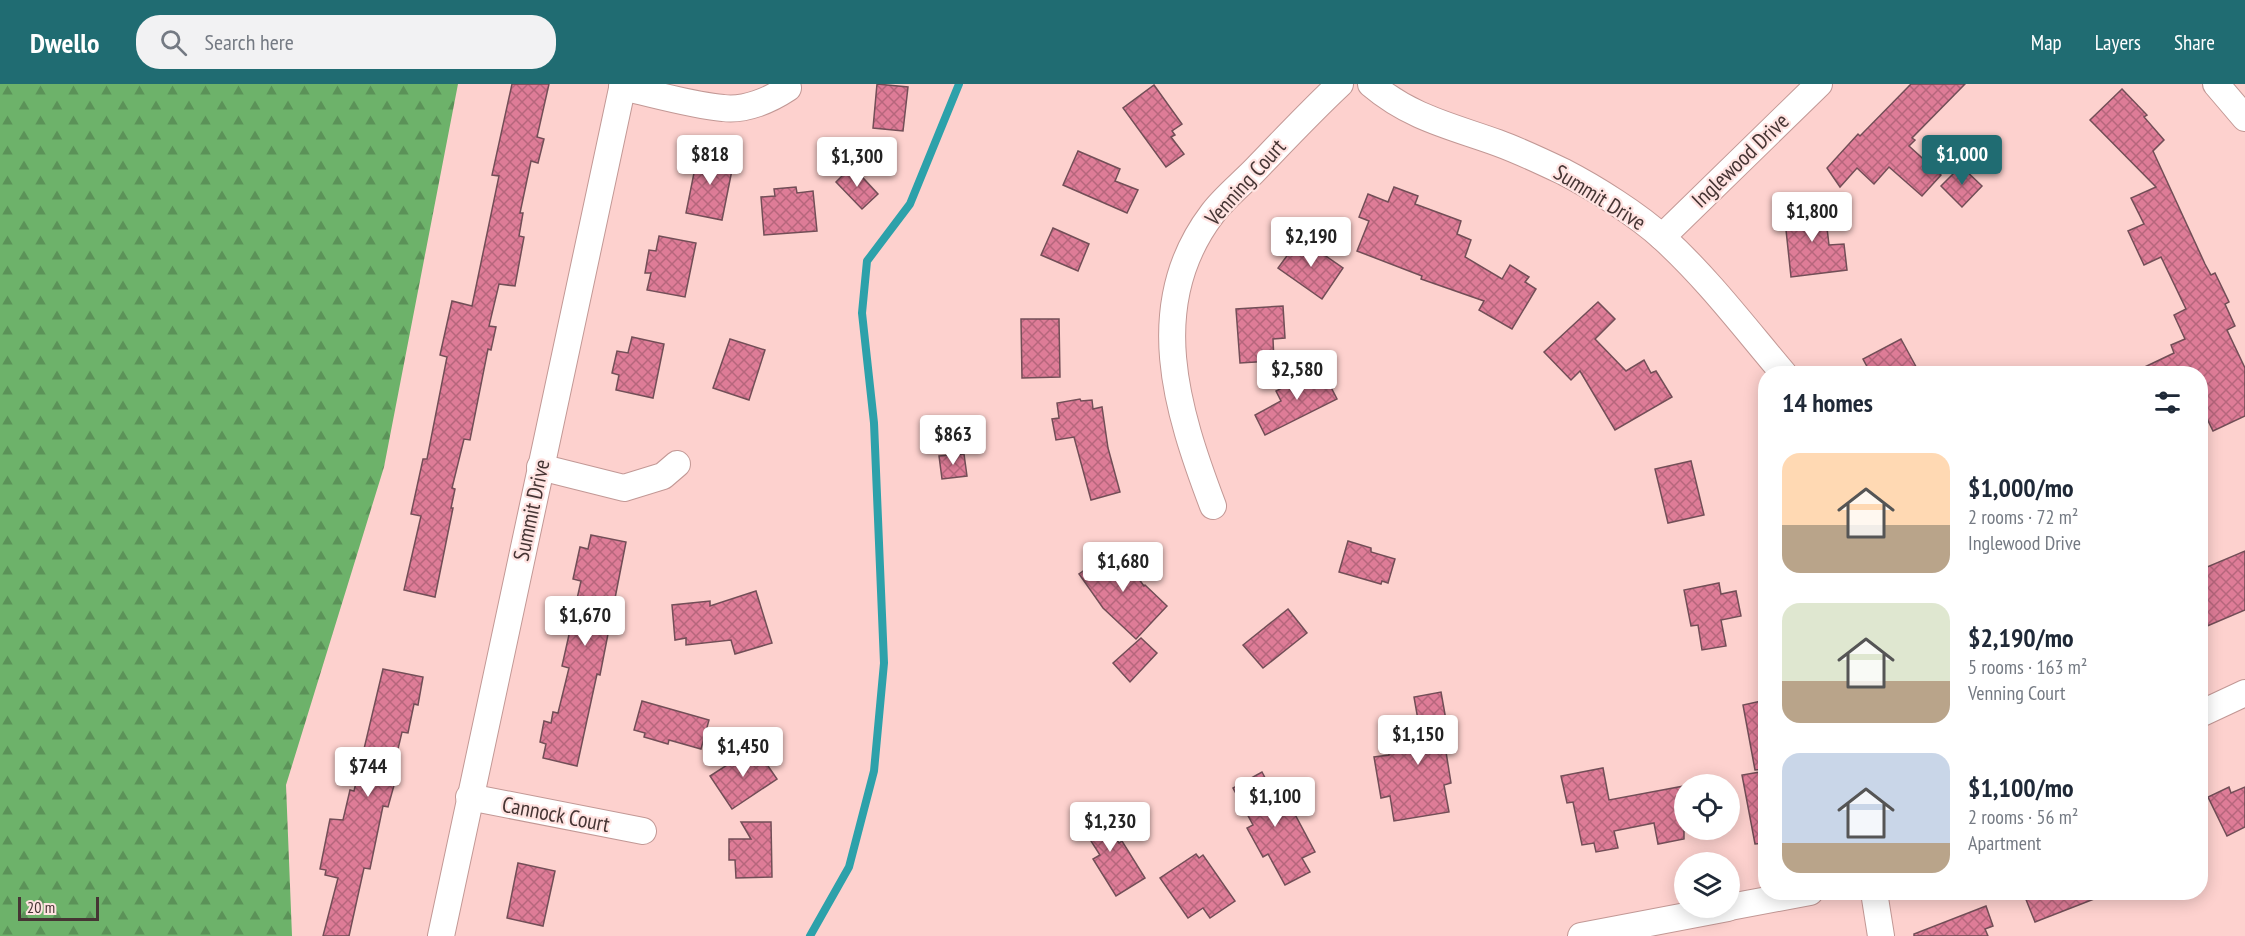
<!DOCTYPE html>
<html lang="en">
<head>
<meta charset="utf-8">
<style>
	body { margin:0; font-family:"PT Sans Narrow",sans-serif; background:#f2f2f3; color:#1f2937; height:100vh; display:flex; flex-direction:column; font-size:22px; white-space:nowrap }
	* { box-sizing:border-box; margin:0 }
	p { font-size:20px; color:#747a83 }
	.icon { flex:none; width:33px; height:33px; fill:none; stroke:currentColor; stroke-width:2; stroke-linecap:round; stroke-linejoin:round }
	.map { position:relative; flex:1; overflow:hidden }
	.drawer { position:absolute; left:1758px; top:282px; width:450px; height:534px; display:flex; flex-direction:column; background:#fff; border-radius:24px; box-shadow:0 3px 15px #0003 }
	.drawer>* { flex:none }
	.buttons { position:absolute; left:1674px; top:690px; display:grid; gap:12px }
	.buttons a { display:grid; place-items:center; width:66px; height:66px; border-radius:50%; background:#fff; box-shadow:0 3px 15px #0003; font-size:30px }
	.scale { position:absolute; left:18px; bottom:15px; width:81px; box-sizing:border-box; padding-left:6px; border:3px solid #463534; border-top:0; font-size:16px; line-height:21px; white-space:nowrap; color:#463534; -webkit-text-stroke:4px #ffe3e1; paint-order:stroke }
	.price { position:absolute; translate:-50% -51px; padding:0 14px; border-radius:6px; background:#fff; color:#222; font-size:20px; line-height:39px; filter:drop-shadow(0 2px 3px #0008) }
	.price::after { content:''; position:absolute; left:50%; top:36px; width:18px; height:14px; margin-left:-9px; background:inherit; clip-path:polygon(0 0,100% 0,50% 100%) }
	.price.active { background:#206c72; color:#fff }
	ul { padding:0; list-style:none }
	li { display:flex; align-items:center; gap:18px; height:150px; padding:0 24px }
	li span { display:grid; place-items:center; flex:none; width:168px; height:120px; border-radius:18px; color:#555 }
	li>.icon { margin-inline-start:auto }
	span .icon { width:72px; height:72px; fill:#fffc; stroke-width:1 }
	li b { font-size:26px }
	h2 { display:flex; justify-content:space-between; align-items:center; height:72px; padding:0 24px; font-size:26px }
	header { display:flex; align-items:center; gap:36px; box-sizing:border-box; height:84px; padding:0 30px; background:#206c72; color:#fff }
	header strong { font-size:28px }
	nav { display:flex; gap:33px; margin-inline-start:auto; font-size:21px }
	.search { width:420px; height:54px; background:#f2f2f3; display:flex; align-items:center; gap:15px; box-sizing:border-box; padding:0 21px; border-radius:24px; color:#747a83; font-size:22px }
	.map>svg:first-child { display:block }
</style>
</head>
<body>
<header>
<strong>Dwello</strong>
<div class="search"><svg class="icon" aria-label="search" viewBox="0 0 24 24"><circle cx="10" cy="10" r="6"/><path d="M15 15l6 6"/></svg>Search here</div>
<nav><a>Map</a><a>Layers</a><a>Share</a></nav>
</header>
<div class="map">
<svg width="2245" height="852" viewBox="0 0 2245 852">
	<defs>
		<pattern id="forest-firs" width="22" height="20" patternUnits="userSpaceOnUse" patternTransform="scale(1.5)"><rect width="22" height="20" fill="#6db26a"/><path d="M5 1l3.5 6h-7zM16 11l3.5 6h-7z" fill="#5b9258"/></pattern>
		<pattern id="building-cross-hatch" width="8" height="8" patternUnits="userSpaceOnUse" patternTransform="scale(1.5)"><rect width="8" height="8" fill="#de7c97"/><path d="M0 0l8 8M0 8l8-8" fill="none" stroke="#b6667c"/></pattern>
	</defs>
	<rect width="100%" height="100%" fill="#fdd1ce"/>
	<!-- forest -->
	<path fill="url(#forest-firs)" d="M0,0H458L384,383L286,701L292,852H0Z"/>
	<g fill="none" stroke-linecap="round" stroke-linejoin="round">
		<!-- stream -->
		<path stroke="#2da1aa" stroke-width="8" d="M810,852L849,783L874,687L884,579L874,339L862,229L867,177L910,120L959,0"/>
	</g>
	<!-- building -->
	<g fill="url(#building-cross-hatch)" stroke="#724e57" stroke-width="1.5">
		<path d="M512,0H549L537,53L544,55L538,79L531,77L520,129H523L519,152L524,153L515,202L499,200L489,242L496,243L491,266L488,265L470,356L464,355L452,404L455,405L451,424H453L435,513L404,506L421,432L411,430L423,375H427L447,273L440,271L452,217L472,222L499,92L492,91Z"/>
		<path d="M877,0L908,3L903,47L873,44Z"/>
		<path d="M1911,0H1965L1912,54L1915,56L1909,62L1941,91L1922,112L1889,83L1874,100L1857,84L1840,103L1827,84L1858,50L1860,52Z"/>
		<path d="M1154,1L1182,40L1172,47L1175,51L1171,53L1184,70L1166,83L1123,24Z"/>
		<path d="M2122,5L2147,31L2144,33L2164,56L2153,67L2205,180L2211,191L2215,189L2229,218L2225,220L2235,242L2227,246L2245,284V332L2213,347L2200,320V290H2130L2174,269L2171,261L2185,255L2174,231L2186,225L2161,173L2144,181L2128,147L2144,140L2131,114L2156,103L2090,36Z"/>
		<path d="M1078,67L1120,85L1115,97L1138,106L1127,129L1063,101Z"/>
		<path d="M698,69L734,76L722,136L686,129Z"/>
		<path d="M852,82L878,110L862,125L836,98Z"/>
		<path d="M1961,82L1982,102L1962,123L1941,102Z"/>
		<path d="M796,103L797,109L813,107L817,147L764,151L761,113L775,112L774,105Z"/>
		<path d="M1394,103L1418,112L1415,120L1461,137L1457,150L1471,156L1465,173L1502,195L1510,181L1529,193L1525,198L1536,205L1512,245L1479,226L1484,217L1421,195L1422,192L1357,167L1369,137L1359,133L1368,110L1388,118Z"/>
		<path d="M1824,118L1829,161L1844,160L1847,186L1791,193L1784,127L1802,124V121Z"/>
		<path d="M1053,144L1089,160L1078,187L1041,171Z"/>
		<path d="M659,152L696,159L685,213L647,206L651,189H645L649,166L656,167Z"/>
		<path d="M1300,154L1343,184L1322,215L1278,184Z"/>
		<path d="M1598,218L1615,235L1595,255L1626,287L1644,276L1651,289L1656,287L1672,313L1615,346L1580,287L1571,296L1544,268Z"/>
		<path d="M1283,222L1285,254L1273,255L1274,277L1240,279L1236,225Z"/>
		<path d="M1021,235H1059L1060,293L1022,294Z"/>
		<path d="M632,253L664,260L653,314L616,306L619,291L612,289L617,267L628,269Z"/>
		<path d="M730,255L765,266L749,316L713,304Z"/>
		<path d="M1901,255L1920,290H1871L1863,275Z"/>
		<path d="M1321,284L1337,315L1265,351L1255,331L1281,317L1276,307Z"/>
		<path d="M1080,315L1081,317L1092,316L1093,325L1102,323L1108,364L1120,408L1091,416L1074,353L1056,356L1052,335L1059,334L1057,319Z"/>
		<path d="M964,370L967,392L942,395L939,372Z"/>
		<path d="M1691,377L1704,431L1668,439L1655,385Z"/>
		<path d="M591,451L626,458L600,591L597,590L577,682L543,674L546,660L540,658L544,637L551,639L553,628L558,629L569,584L562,582L581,497L573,495L580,463L588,465Z"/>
		<path d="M1348,457L1371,464V468L1395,475L1388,499L1382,497L1381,500L1339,488Z"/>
		<path d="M1116,464L1144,502L1145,501L1167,522L1136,555L1103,524L1079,490Z"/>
		<path d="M2245,467V526L2200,545V486Z"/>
		<path d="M1719,499L1721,510L1736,507L1741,532L1721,536L1726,562L1702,566L1698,541L1691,542L1684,506Z"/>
		<path d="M756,507L772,559L735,570L731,556L686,561V554L675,556L672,521L710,517V522Z"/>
		<path d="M1288,525L1307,549L1263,584L1243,561Z"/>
		<path d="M1141,554L1157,569L1130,598L1113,579Z"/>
		<path d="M383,585L423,593L418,621L414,620L408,649L402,648L393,686L398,687L388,723L383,722L370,785L364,784L349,852H323L338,794L325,791L326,786L320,785L330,735L343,736L350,706L354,707Z"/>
		<path d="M1441,608L1446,636L1441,637L1451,699L1444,701L1449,728L1394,737L1390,712L1381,714L1374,673L1389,671L1388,658L1421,653L1414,613Z"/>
		<path d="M1766,616V685L1755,686L1743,621Z"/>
		<path d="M642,617L709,636L701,665L669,656L668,660L644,653L645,649L634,646Z"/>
		<path d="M755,663L777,695L732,725L710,692Z"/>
		<path d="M1603,684L1609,716L1684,702V755L1658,760L1654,739L1614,747L1618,764L1596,768L1594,759L1582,761L1573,718L1567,719L1561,692Z"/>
		<path d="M1766,687V759L1755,760L1742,691Z"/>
		<path d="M1262,688L1275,712L1283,708L1315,768L1302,774L1310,788L1285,801L1268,770L1263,773L1247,744L1253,741L1233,704Z"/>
		<path d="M2229,703L2231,709L2245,703V743L2227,752L2208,713Z"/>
		<path d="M1093,720L1119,759L1122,757L1145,794L1116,812L1093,775L1100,771L1075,732Z"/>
		<path d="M741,738H771L772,793L736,794L735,776H729V755H751Z"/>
		<path d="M1196,770L1199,774L1203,771L1235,817L1210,834L1203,824L1188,834L1160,794Z"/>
		<path d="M518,779L555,787L543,842L507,834Z"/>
		<path d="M2023,808H2107V810L2035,838Z"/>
		<path d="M1986,822L1993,842L1985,845L1988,852H1914V850Z"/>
	</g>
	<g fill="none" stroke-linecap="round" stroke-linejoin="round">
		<defs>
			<g id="minor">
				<path d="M1371,0C1411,34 1451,42 1498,59C1520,67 1543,78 1564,88C1595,104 1638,131 1663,154C1707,194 1745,244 1784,290"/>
				<path d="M2216,0L2245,34"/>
				<path d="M622,3C654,10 691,21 723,24C745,27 770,16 788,4"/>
				<path d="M1662,153L1819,0"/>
				<path d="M540,383L624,404L663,392L677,380"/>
				<path d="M1213,422C1177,327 1143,221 1212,130C1223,115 1239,102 1253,88C1282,58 1310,28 1340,0"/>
				<path d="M2200,630L2245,609"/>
				<path d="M469,713L643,747"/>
				<path d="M1874,808L1881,852"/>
				<path d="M1730,823L1810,808"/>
				<path d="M441,852L623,0"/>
				<path d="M1581,852L1728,824"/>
			</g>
		</defs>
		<!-- minor casing -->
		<use href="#minor" stroke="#c29895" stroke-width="28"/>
		<!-- minor -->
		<use href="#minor" stroke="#fff" stroke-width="26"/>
	</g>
	<g text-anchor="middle" stroke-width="4.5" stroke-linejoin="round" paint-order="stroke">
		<!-- street labels -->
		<g font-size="22" fill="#463534" stroke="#ffe3e1">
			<text transform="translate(1740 76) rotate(-44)" y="8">Inglewood Drive</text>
			<text transform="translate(1245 98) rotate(-48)" y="8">Venning Court</text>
			<text transform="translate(1600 113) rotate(32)" y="8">Summit Drive</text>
			<text transform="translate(531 426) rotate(-78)" y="8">Summit Drive</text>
			<text transform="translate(556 730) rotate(11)" y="8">Cannock Court</text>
		</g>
	</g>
</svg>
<div class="buttons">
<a><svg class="icon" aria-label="locate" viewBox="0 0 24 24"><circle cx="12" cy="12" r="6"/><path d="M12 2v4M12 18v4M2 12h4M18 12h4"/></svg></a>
<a><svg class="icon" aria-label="layers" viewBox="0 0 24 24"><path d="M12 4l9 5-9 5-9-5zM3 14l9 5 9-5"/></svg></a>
</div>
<div class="scale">20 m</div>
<b class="price" style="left:710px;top:102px">$818</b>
<b class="price active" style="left:1962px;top:102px">$1,000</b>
<b class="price" style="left:857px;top:104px">$1,300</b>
<b class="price" style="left:1812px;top:159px">$1,800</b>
<b class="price" style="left:1311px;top:184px">$2,190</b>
<b class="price" style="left:1297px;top:317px">$2,580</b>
<b class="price" style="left:953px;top:382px">$863</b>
<b class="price" style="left:1123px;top:509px">$1,680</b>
<b class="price" style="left:585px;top:563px">$1,670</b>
<b class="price" style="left:1418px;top:682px">$1,150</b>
<b class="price" style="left:743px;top:694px">$1,450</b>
<b class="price" style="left:368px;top:714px">$744</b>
<b class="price" style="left:1275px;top:744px">$1,100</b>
<b class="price" style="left:1110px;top:769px">$1,230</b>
<section class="drawer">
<h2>14 homes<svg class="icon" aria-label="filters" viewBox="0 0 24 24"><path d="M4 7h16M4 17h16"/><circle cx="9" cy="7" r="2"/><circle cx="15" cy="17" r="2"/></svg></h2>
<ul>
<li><span style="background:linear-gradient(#ffd9b3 60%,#b9a48a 0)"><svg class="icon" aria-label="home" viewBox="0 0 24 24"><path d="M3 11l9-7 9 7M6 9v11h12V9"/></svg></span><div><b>$1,000/mo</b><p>2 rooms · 72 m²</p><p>Inglewood Drive</p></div></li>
<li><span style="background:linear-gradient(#dfe7d0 65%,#b9a48a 0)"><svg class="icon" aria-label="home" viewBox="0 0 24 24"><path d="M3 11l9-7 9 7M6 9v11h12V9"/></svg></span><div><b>$2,190/mo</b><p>5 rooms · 163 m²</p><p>Venning Court</p></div></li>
<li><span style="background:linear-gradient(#c9d6e8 75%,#b9a48a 0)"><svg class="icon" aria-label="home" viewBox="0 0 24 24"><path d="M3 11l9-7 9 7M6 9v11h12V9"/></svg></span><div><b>$1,100/mo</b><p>2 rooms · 56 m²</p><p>Apartment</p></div></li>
</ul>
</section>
</div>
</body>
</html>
